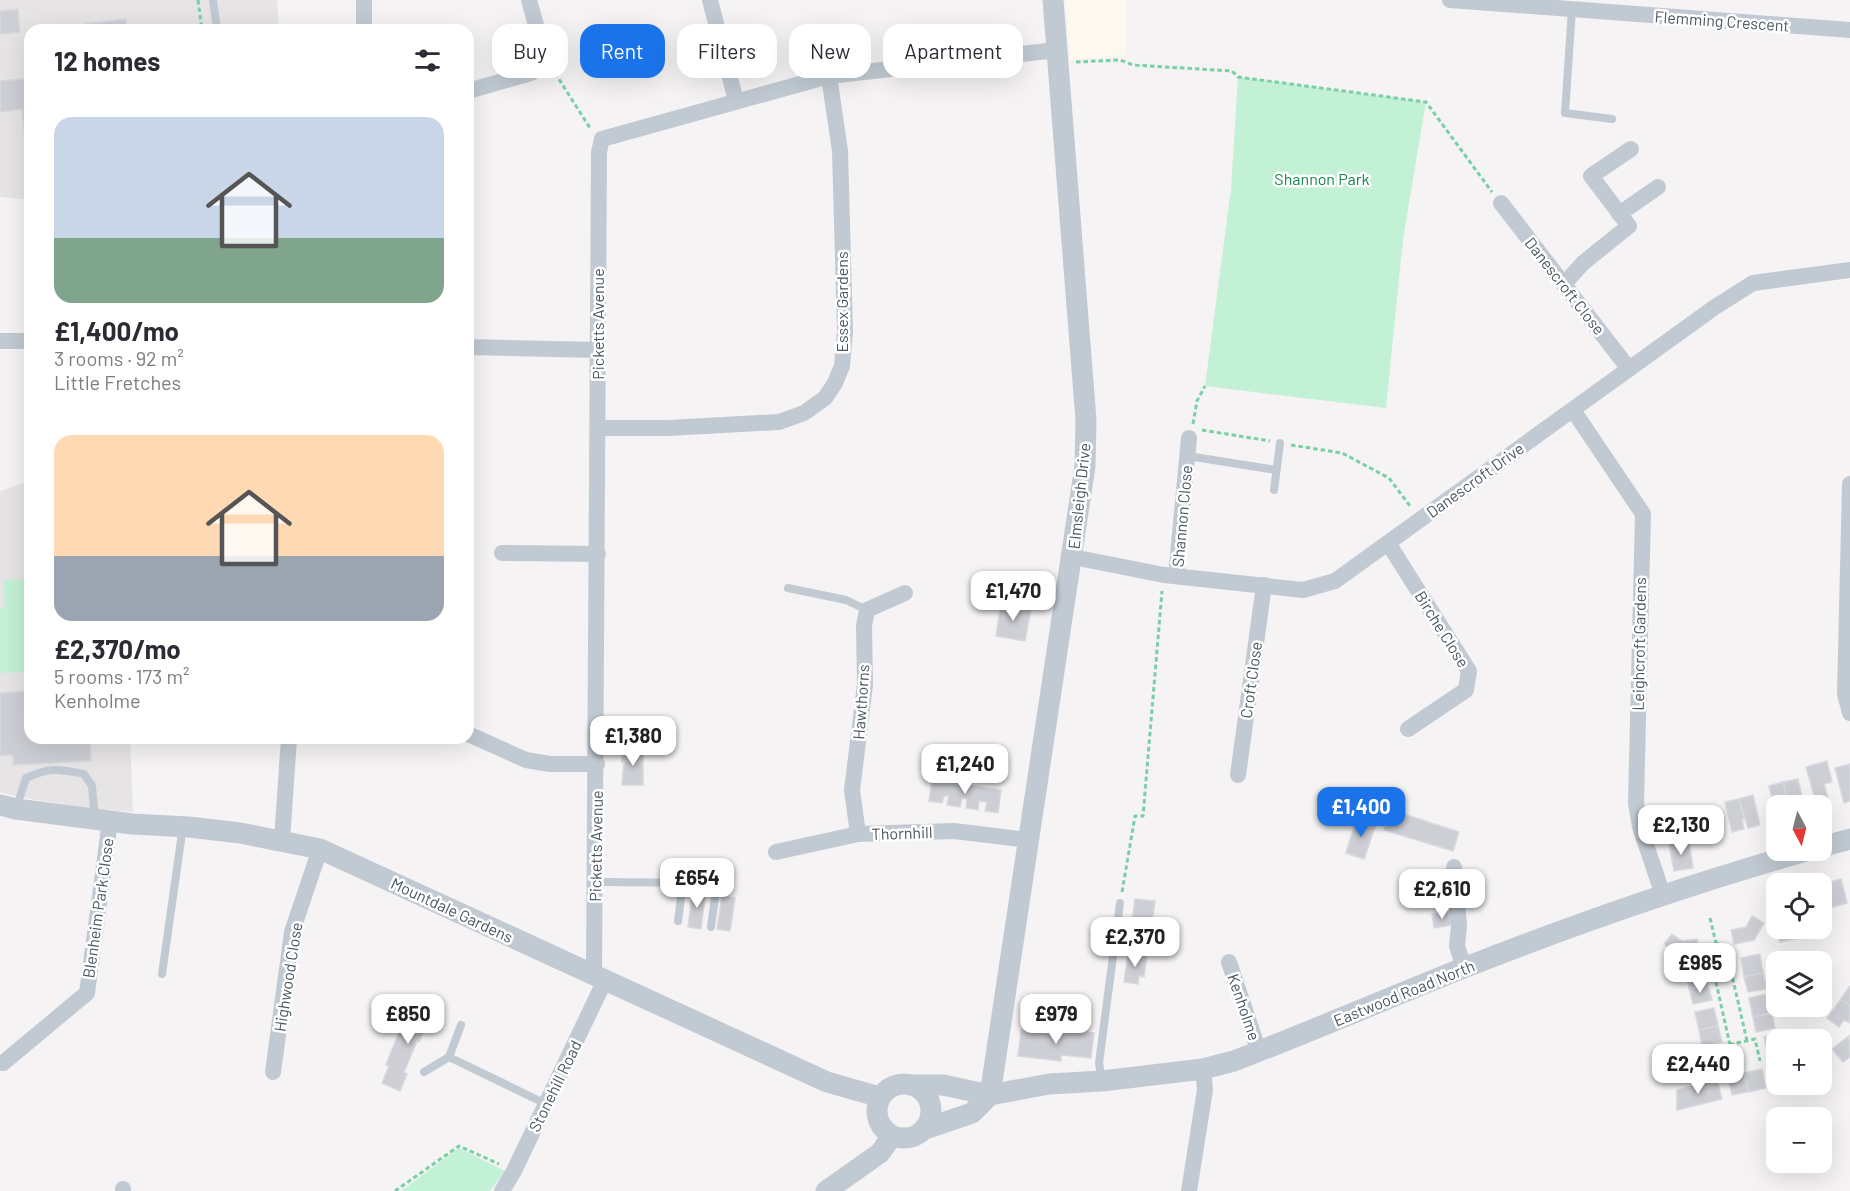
<!DOCTYPE html>
<html lang="en">
<head>
<meta charset="utf-8">
<style>
	body { margin:0; font-family:Barlow,sans-serif; background:#f2f2f3; color:#2b2b33; height:100vh; display:flex; flex-direction:column; font-size:22px; white-space:nowrap }
	* { box-sizing:border-box; margin:0 }
	p { font-size:20px; color:#7c7c81 }
	.icon { flex:none; width:33px; height:33px; fill:none; stroke:currentColor; stroke-width:2; stroke-linecap:round; stroke-linejoin:round }
	.map { position:relative; flex:1; overflow:hidden }
	.drawer { position:absolute; left:24px; top:24px; width:450px; height:720px; display:flex; flex-direction:column; background:#fff; border-radius:18px; box-shadow:0 6px 24px #0002 }
	.drawer>* { flex:none }
	.banner { position:absolute; left:492px; top:24px; width:570px; height:54px; display:flex; gap:12px }
	.needle { width:39px; rotate:173deg }
	.buttons { position:absolute; left:1766px; top:795px; display:grid; gap:12px }
	.buttons a { display:grid; place-items:center; width:66px; height:66px; border-radius:12px; background:#fff; box-shadow:0 6px 24px #0002; font-size:30px }
	.price { position:absolute; translate:-50% -51px; padding:0 14px; border-radius:12px; background:#fff; color:#222; font-size:20px; line-height:39px; filter:drop-shadow(0 2px 3px #0008) }
	.price::after { content:''; position:absolute; left:50%; top:36px; width:18px; height:14px; margin-left:-9px; background:inherit; clip-path:polygon(0 0,100% 0,50% 100%) }
	.price.selected { background:#1a73e8; color:#fff }
	ul { padding:0; list-style:none }
	li { display:grid; align-content:center; gap:12px; height:318px; padding:0 30px }
	li span { display:grid; place-items:center; height:186px; border-radius:18px; color:#555 }
	li>.icon { margin-inline-start:auto }
	span .icon { width:108px; height:108px; fill:#fffc; stroke-width:1 }
	li b { font-size:26px }
	h2 { display:flex; justify-content:space-between; align-items:center; height:72px; padding:0 30px; font-size:26px }
	.tag { padding:0 21px; border-radius:18px; background:#fff; box-shadow:0 6px 24px #0002; font-size:21px; line-height:54px }
	.tag.selected { background:#1a73e8; color:#fff }
	.map>svg:first-child { display:block }
</style>
</head>
<body>
<div class="map">
<svg width="1850" height="1191" viewBox="0 0 1850 1191">
	<rect width="100%" height="100%" fill="#f5f3f3"/>
	<!-- commercial -->
	<path fill="#fdf9ef" d="M1066,0H1127L1125,55L1070,60Z"/>
	<!-- education -->
	<g fill="#e6e4e5">
		<path d="M0,0H277L279,30H30V200L0,197Z"/>
		<path d="M30,481V738H130L133,812L94,809L18,797L0,792V491Z"/>
	</g>
	<!-- green -->
	<g fill="#c3f1d5">
		<path d="M1238,77L1426,102L1403,240L1386,408L1205,386L1231,189Z"/>
		<path d="M30,579V672L0,673V608L5,607L3,580Z"/>
		<path d="M459,1148L505,1171L490,1191H401Z"/>
	</g>
	<!-- building -->
	<g fill="#cdcfd5" stroke="#d7d9de" stroke-width="1.5">
		<path d="M18,9L20,32L0,34V11Z"/>
		<path d="M126,19L127,30H86L85,24Z"/>
		<path d="M30,78V138H25L22,109L0,112V81Z"/>
		<path d="M1001,603L1031,608L1025,641L996,636Z"/>
		<path d="M30,691V738H90L91,761L13,765V755H0V693Z"/>
		<path d="M622,750H643V785H622L624,762H622Z"/>
		<path d="M1827,761L1832,782L1824,784L1828,798L1816,802L1806,767Z"/>
		<path d="M1850,764V801L1844,803L1835,768Z"/>
		<path d="M1798,779L1804,806H1791L1790,802H1788L1783,782Z"/>
		<path d="M932,780L1001,790L998,813L985,811L987,802L979,801L978,810L966,808L967,799L962,798L960,807L947,805L949,796H944L942,803L929,801Z"/>
		<path d="M1783,782L1788,802L1786,803L1787,806H1776V814L1769,786Z"/>
		<path d="M1753,795L1760,825L1748,828L1739,799Z"/>
		<path d="M1739,799L1744,819H1742L1744,829L1732,832L1725,802Z"/>
		<path d="M1708,806L1713,836L1700,839L1694,809Z"/>
		<path d="M1391,810L1459,832L1453,851L1384,830Z"/>
		<path d="M1357,818L1376,824L1364,859L1346,853Z"/>
		<path d="M1689,841L1693,868L1674,871L1669,844Z"/>
		<path d="M1841,879L1847,903L1829,908L1823,884Z"/>
		<path d="M1448,881L1449,893L1430,895L1429,883Z"/>
		<path d="M693,888L706,890L701,929L688,927Z"/>
		<path d="M722,896L735,898L730,931L717,929Z"/>
		<path d="M1135,899L1155,901L1152,924L1132,922Z"/>
		<path d="M1450,911L1452,925L1434,928L1432,914Z"/>
		<path d="M1752,916L1764,923L1754,940L1734,944L1731,930L1746,927Z"/>
		<path d="M1132,926L1151,928L1149,949L1129,946Z"/>
		<path d="M1777,928H1797L1799,938L1780,942Z"/>
		<path d="M1672,934L1682,941L1697,939L1699,954L1679,957L1664,944Z"/>
		<path d="M1128,954L1147,956L1144,977L1139,976L1138,984L1124,982Z"/>
		<path d="M1760,954L1763,973L1744,977L1741,958Z"/>
		<path d="M1704,966L1708,985L1689,988L1685,970Z"/>
		<path d="M1763,973L1767,989L1748,992L1744,977Z"/>
		<path d="M1708,985L1712,1000L1693,1004L1689,988Z"/>
		<path d="M1850,986V1006L1841,999Z"/>
		<path d="M1768,994L1772,1013L1753,1017L1749,998Z"/>
		<path d="M1841,999L1850,1006V1023L1844,1020L1839,1027L1827,1018Z"/>
		<path d="M420,1002L439,1010L431,1028L426,1026L419,1042L417,1041L404,1072L407,1074L400,1091L382,1083L389,1066L386,1065L399,1032L402,1033L409,1017L414,1018Z"/>
		<path d="M1714,1008L1718,1026L1699,1030L1695,1012Z"/>
		<path d="M1772,1013L1775,1028L1756,1032L1753,1017Z"/>
		<path d="M1718,1026L1722,1042L1702,1046L1699,1030Z"/>
		<path d="M1061,1029L1094,1033L1091,1058L1061,1055V1061L1018,1056L1021,1030L1061,1035Z"/>
		<path d="M1783,1033L1784,1040H1776V1063L1770,1064L1764,1037Z"/>
		<path d="M1849,1036L1850,1057L1843,1062L1832,1049Z"/>
		<path d="M1717,1046L1723,1074L1706,1078L1705,1072L1696,1074L1693,1060L1700,1058L1698,1050Z"/>
		<path d="M1762,1069L1766,1088L1748,1092L1744,1073Z"/>
		<path d="M1744,1073L1748,1092L1732,1095L1728,1076Z"/>
		<path d="M1717,1080L1722,1099L1677,1110V1090Z"/>
	</g>
	<g fill="none" stroke-linecap="round" stroke-linejoin="round">
		<!-- path -->
		<g stroke="#7ad0a6" stroke-width="3" stroke-dasharray="4.5 3" stroke-linecap="butt">
			<path d="M198,0L202,30"/>
			<path d="M1076,62L1120,60L1133,65L1232,71L1238,77L1426,102L1492,192"/>
			<path d="M555,73L590,128"/>
			<path d="M1193,424L1197,401L1205,386"/>
			<path d="M1202,430L1270,441"/>
			<path d="M1291,445L1342,453L1389,478L1410,506"/>
			<path d="M1122,892L1135,816H1143L1162,591"/>
			<path d="M1710,918L1716,943"/>
			<path d="M1730,1045L1709,951L1716,943L1725,945L1747,1041"/>
			<path d="M1728,1069L1723,1046L1755,1039L1760,1061"/>
			<path d="M395,1191L459,1146L499,1164"/>
		</g>
		<!-- service -->
		<g stroke="#c1cad2" stroke-width="8">
			<path d="M213,0L217,30"/>
			<path d="M1572,9L1565,113L1612,119"/>
			<path d="M1188,456L1276,470"/>
			<path d="M1274,490L1280,443"/>
			<path d="M788,588L846,600L867,610"/>
			<path d="M16,809L26,778C50,767 59,769 84,774L92,786L95,819"/>
			<path d="M596,882L717,883L711,927"/>
			<path d="M678,921L683,883"/>
			<path d="M162,974L183,826"/>
			<path d="M449,1057L546,1104"/>
			<path d="M424,1072L449,1057L461,1025"/>
			<path d="M1102,1081L1099,1063L1120,903"/>
		</g>
		<!-- minor -->
		<g stroke="#c1cad2" stroke-width="16">
			<path d="M710,0L736,101"/>
			<path d="M1450,0L1850,30"/>
			<path d="M364,30V0"/>
			<path d="M468,91L531,73L542,63L543,50L529,0"/>
			<path d="M1501,203L1629,369"/>
			<path d="M1619,214L1658,187"/>
			<path d="M1564,284L1583,263L1629,226L1591,176L1631,149"/>
			<path d="M0,341H30"/>
			<path d="M468,347L598,350"/>
			<path d="M1573,410L1643,514L1636,803L1640,827L1663,895"/>
			<path d="M598,428H668L779,422L804,413L825,398L835,383L842,366L845,331L840,151L829,76"/>
			<path d="M1850,484L1845,694L1850,713"/>
			<path d="M1388,543L1469,671L1466,690L1408,729"/>
			<path d="M502,553L598,554"/>
			<path d="M1073,557L1164,575L1303,590L1335,581L1715,307L1753,283L1850,270"/>
			<path d="M1176,576L1189,438"/>
			<path d="M468,734L526,760L550,764H597"/>
			<path d="M1238,775L1264,585"/>
			<path d="M858,834L852,790L865,685L864,626L867,610L905,593"/>
			<path d="M282,840L289,738"/>
			<path d="M776,852L858,834L954,831L1028,840"/>
			<path d="M1454,867L1459,926L1457,946L1464,968"/>
			<path d="M1229,962L1259,1052"/>
			<path d="M594,975L599,152L602,139L829,76L1057,50"/>
			<path d="M3,1063L87,993L110,821"/>
			<path d="M273,1072L292,932L320,849"/>
			<path d="M123,1189V1191"/>
			<path d="M502,1191L514,1171L605,980"/>
			<path d="M1189,1191L1205,1090L1203,1069"/>
		</g>
		<!-- tertiary -->
		<g stroke="#c1cad2" stroke-width="21">
			<path d="M0,805L16,809L132,824L189,827L240,833L320,849L827,1082L880,1097"/>
			<path d="M1821,847L1850,839"/>
			<circle cx="904" cy="1111" r="27"/>
			<path d="M912,1085H943L990,1095L1049,1084L1102,1081L1203,1069L1234,1061C1312,1031 1388,998 1466,967C1578,923 1693,883 1810,850"/>
			<path d="M990,1095L1085,466L1086,420L1053,0"/>
			<path d="M925,1129L972,1113L990,1095"/>
			<path d="M826,1191L880,1153L892,1136"/>
		</g>
	</g>
	<g text-anchor="middle" stroke-width="5" stroke-linejoin="round" paint-order="stroke">
		<!-- street labels -->
		<g font-size="16" fill="#4a5661" stroke="#fff">
			<text transform="translate(1722 21) rotate(4)" y="6">Flemming Crescent</text>
			<text transform="translate(1565 286) rotate(52)" y="6">Danescroft Close</text>
			<text transform="translate(842 302) rotate(-90)" y="6">Essex Gardens</text>
			<text transform="translate(598 324) rotate(-90)" y="6">Picketts Avenue</text>
			<text transform="translate(1475 480) rotate(-36)" y="6">Danescroft Drive</text>
			<text transform="translate(1079 496) rotate(-84)" y="6">Elmsleigh Drive</text>
			<text transform="translate(1182 516) rotate(-85)" y="6">Shannon Close</text>
			<text transform="translate(1442 629) rotate(58)" y="6">Birche Close</text>
			<text transform="translate(1639 644) rotate(-89)" y="6">Leighcroft Gardens</text>
			<text transform="translate(1251 680) rotate(-82)" y="6">Croft Close</text>
			<text transform="translate(861 702) rotate(-86)" y="6">Hawthorns</text>
			<text transform="translate(902 833) rotate(-2)" y="6">Thornhill</text>
			<text transform="translate(596 846) rotate(-89)" y="6">Picketts Avenue</text>
			<text transform="translate(98 908) rotate(-82)" y="6">Blenheim Park Close</text>
			<text transform="translate(452 910) rotate(25)" y="6">Mountdale Gardens</text>
			<text transform="translate(288 977) rotate(-81)" y="6">Highwood Close</text>
			<text transform="translate(1404 993) rotate(-22)" y="6">Eastwood Road North</text>
			<text transform="translate(1244 1007) rotate(71)" y="6">Kenholme</text>
			<text transform="translate(555 1086) rotate(-64)" y="6">Stonehill Road</text>
		</g>
		<!-- park labels -->
		<g font-size="16" fill="#17864f" stroke="#fff">
			<text x="1322" y="185">Shannon Park</text>
		</g>
	</g>
</svg>
<div class="buttons">
<a><svg class="needle" viewBox="-14 -14 28 28"><path d="M0-13l5 13h-10z" fill="#e53935"/><path d="M0 13l5-13h-10z" fill="#7c7c81"/></svg></a>
<a><svg class="icon" aria-label="locate" viewBox="0 0 24 24"><circle cx="12" cy="12" r="6"/><path d="M12 2v4M12 18v4M2 12h4M18 12h4"/></svg></a>
<a><svg class="icon" aria-label="layers" viewBox="0 0 24 24"><path d="M12 4l9 5-9 5-9-5zM3 14l9 5 9-5"/></svg></a>
<a>+</a>
<a>−</a>
</div>
<b class="price" style="left:1013px;top:622px">£1,470</b>
<b class="price" style="left:633px;top:767px">£1,380</b>
<b class="price" style="left:965px;top:795px">£1,240</b>
<b class="price selected" style="left:1361px;top:838px">£1,400</b>
<b class="price" style="left:1681px;top:856px">£2,130</b>
<b class="price" style="left:697px;top:909px">£654</b>
<b class="price" style="left:1442px;top:920px">£2,610</b>
<b class="price" style="left:1135px;top:968px">£2,370</b>
<b class="price" style="left:1700px;top:994px">£985</b>
<b class="price" style="left:408px;top:1045px">£850</b>
<b class="price" style="left:1056px;top:1045px">£979</b>
<b class="price" style="left:1698px;top:1095px">£2,440</b>
<div class="banner">
<a class="tag">Buy</a>
<a class="tag selected">Rent</a>
<a class="tag">Filters</a>
<a class="tag">New</a>
<a class="tag">Apartment</a>
</div>
<section class="drawer">
<h2>12 homes<svg class="icon" aria-label="filters" viewBox="0 0 24 24"><path d="M4 7h16M4 17h16"/><circle cx="9" cy="7" r="2"/><circle cx="15" cy="17" r="2"/></svg></h2>
<ul>
<li><span style="background:linear-gradient(#c9d6e8 65%,#7fa58c 0)"><svg class="icon" aria-label="home" viewBox="0 0 24 24"><path d="M3 11l9-7 9 7M6 9v11h12V9"/></svg></span><div><b>£1,400/mo</b><p>3 rooms · 92 m²</p><p>Little Fretches</p></div></li>
<li><span style="background:linear-gradient(#ffd9b3 65%,#9aa5b1 0)"><svg class="icon" aria-label="home" viewBox="0 0 24 24"><path d="M3 11l9-7 9 7M6 9v11h12V9"/></svg></span><div><b>£2,370/mo</b><p>5 rooms · 173 m²</p><p>Kenholme</p></div></li>
</ul>
</section>
</div>
</body>
</html>
